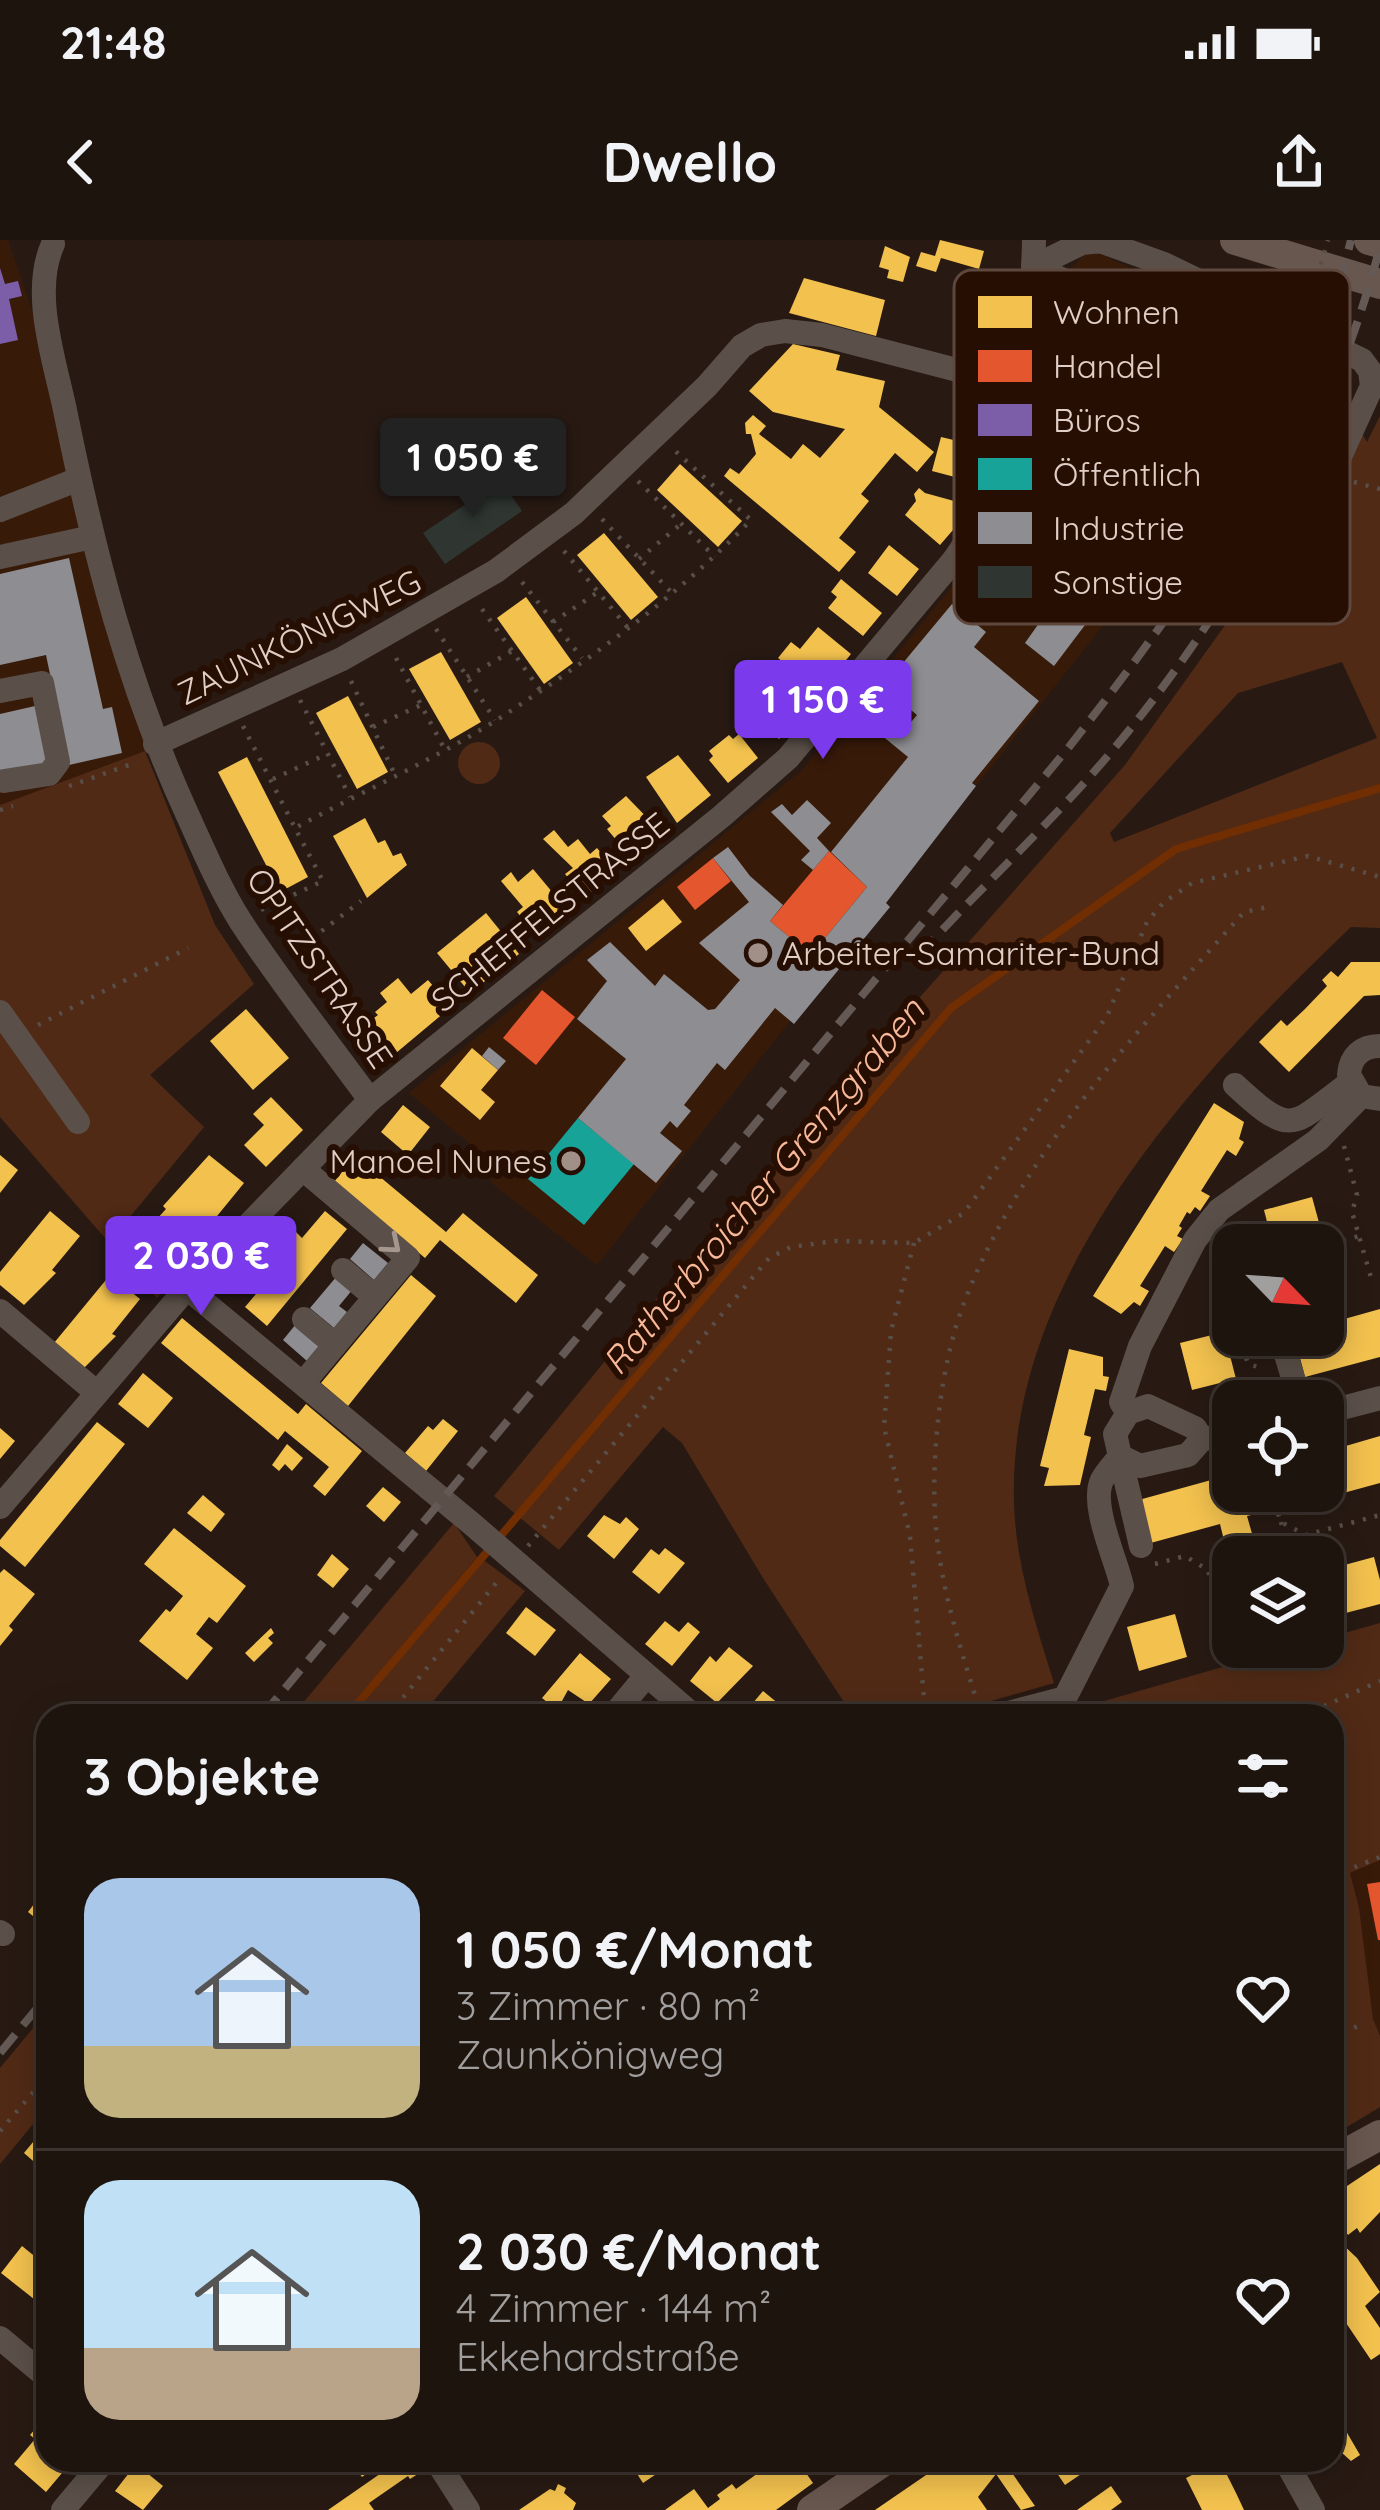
<!DOCTYPE html>
<html lang="de">
<head>
<meta charset="utf-8">
<style>
	body { margin:0; font-family:Quicksand,sans-serif; background:#2b211c; color:#f1f3f6; height:100vh; display:flex; flex-direction:column; font-size:45px; white-space:nowrap }
	* { box-sizing:border-box; margin:0 }
	p { font-size:39px; color:#a19e9e }
	.icon { flex:none; width:66px; height:66px; fill:none; stroke:currentColor; stroke-width:2; stroke-linecap:round; stroke-linejoin:round }
	.map { position:relative; flex:1; overflow:hidden }
	.details { position:absolute; left:36px; top:1464px; width:1308px; height:768px; display:flex; flex-direction:column; background:#1e140e; border-radius:36px; box-shadow:0 6px 30px #0003,0 0 0 3px #3c332e }
	.details>* { flex:none }
	.needle { width:78px; rotate:115deg }
	.fabs { position:absolute; left:1212px; top:984px; display:grid; gap:24px }
	.fabs a { display:grid; place-items:center; width:132px; height:132px; border-radius:24px; background:#1e140e; box-shadow:0 6px 30px #0003,0 0 0 3px #3c332e; font-size:60px }
	.price { position:absolute; translate:-50% -102px; padding:0 27px; border-radius:12px; background:#7c3aed; color:#fff; font-size:39px; line-height:78px; filter:drop-shadow(0 3px 6px #0008) }
	.price::after { content:''; position:absolute; left:50%; top:72px; width:36px; height:27px; margin-left:-18px; background:inherit; clip-path:polygon(0 0,100% 0,50% 100%) }
	.price.active { background:#222; color:#fff }
	ul { padding:0; list-style:none }
	li { display:flex; align-items:center; gap:36px; height:300px; padding:0 48px }
	li+li { border-top:3px solid #3c332e }
	li span { display:grid; place-items:center; flex:none; width:336px; height:240px; border-radius:36px; color:#555 }
	li>.icon { margin-inline-start:auto }
	span .icon { width:144px; height:144px; fill:#fffc; stroke-width:1 }
	li b { font-size:51px }
	h2 { display:flex; justify-content:space-between; align-items:center; height:144px; padding:0 48px; font-size:51px }
	.status { display:flex; justify-content:space-between; align-items:center; height:84px; padding:0 60px; background:#1e140e; direction:ltr }
	.status svg { height:33px; fill:currentColor }
	header { display:flex; justify-content:space-between; align-items:center; height:156px; padding:0 48px; background:#1e140e; font-size:54px; font-weight:700 }
	.map>svg:first-child { display:block }
</style>
</head>
<body>
<div class="status"><b>21:48</b><svg viewBox="0 0 49 12"><path d="M0 12V9h3v3zM5 12V6h3v6zM10 12V3h3v9zM15 12V0h3v12zM26 1h20v11H26zM47 4h2v5h-2z"/></svg></div>
<header><svg class="icon" aria-label="back" viewBox="0 0 24 24"><path d="M15 5l-7 7 7 7"/></svg>Dwello<svg class="icon" aria-label="share" viewBox="0 0 24 24"><path d="M12 15V3M7 8l5-5 5 5M5 13v7h14v-7"/></svg></header>
<div class="map">
<svg width="1380" height="2270" viewBox="0 0 1380 2270">
	<rect width="100%" height="100%" fill="#281a13"/>
	<!-- built -->
	<g fill="#381a09">
		<path d="M0,0H8L31,68L155,504L145,511L0,565Z"/>
		<path d="M1090,9L1239,78L1225,144L1174,296L597,1025L490,942L500,929L409,853L802,530L982,310L1004,252L1051,48Z"/>
		<path d="M1380,1620V1796L1373,1779L1350,1633Z"/>
	</g>
	<!-- green -->
	<g fill="#512a16" fill-rule="evenodd">
		<path d="M1346,167L1367,202L1380,176V688L1351,687C1196,835 1007,1034 1014,1264C1016,1326 1036,1385 1054,1443L967,1468L963,1476H853L763,1338L682,1203L663,1187L559,1310L494,1256L694,1013L1125,525L1281,307ZM1342,422L1377,498L1114,602L1110,593L1238,453Z"/>
		<circle cx="479" cy="523" r="21"/>
		<path d="M145,511L215,685L254,744L150,835L204,887L129,978L185,1024L157,1058L0,877V565Z"/>
		<path d="M454,1283L477,1317L344,1476H292Z"/>
		<path d="M482,1319L525,1351L421,1476H350Z"/>
		<path d="M1380,1383V1620L1350,1633L1359,1668L1373,1779L1380,1796V1867L1332,1896V1476H1052L1292,1407H1323V1399Z"/>
		<path d="M48,1770V1866L0,1924V1828Z"/>
	</g>
	<!-- homes -->
	<g fill="#f2c14e">
		<path d="M940,0L984,11L979,29L941,18L936,32L916,26L921,12L935,16Z"/>
		<path d="M885,6L910,17L903,42L887,38L889,30L879,27Z"/>
		<path d="M804,38L885,60L876,96L789,73Z"/>
		<path d="M793,104L840,115L836,130L885,141L879,167L934,212L917,232L895,213L861,254L869,261L839,298L856,312L839,332L724,236L730,228L739,234L756,214L751,194H746L745,183L753,175L766,186L759,194L791,219L803,204L820,218L845,189L773,172L749,151Z"/>
		<path d="M941,197L979,206L970,241L932,231Z"/>
		<path d="M680,224L742,281L718,307L657,250Z"/>
		<path d="M919,248L925,253L965,264L959,283L940,305L905,275L916,261L914,254Z"/>
		<path d="M604,293L658,357L631,380L577,315Z"/>
		<path d="M889,305L919,329L897,356L868,333Z"/>
		<path d="M841,339L882,373L863,396L828,368L837,357L831,352Z"/>
		<path d="M526,357L573,423L544,444L497,378Z"/>
		<path d="M818,387L851,414L820,452L778,418L791,402L800,409Z"/>
		<path d="M441,412L481,482L450,500L409,429Z"/>
		<path d="M769,446L775,450L778,446L805,468L779,499L747,473Z"/>
		<path d="M348,456L388,532L357,549L316,473Z"/>
		<path d="M739,494L758,518L728,543L709,520L713,516L709,511L729,495L733,499Z"/>
		<path d="M678,515L711,555L677,583L646,537Z"/>
		<path d="M247,517L308,637L280,652L218,532Z"/>
		<path d="M626,556L663,594L633,620L607,589L611,586L602,576Z"/>
		<path d="M365,578L378,603L385,600L393,616L401,613L407,625L367,658L333,596Z"/>
		<path d="M554,590L568,607L578,599L590,614L597,608L616,631L585,658L565,634L573,628L543,599Z"/>
		<path d="M533,629L568,671L538,697L517,672L523,667L501,641L511,632L518,642Z"/>
		<path d="M663,659L682,682L646,711L628,688Z"/>
		<path d="M486,673L519,714L470,753L437,713Z"/>
		<path d="M1351,722H1380V755L1364,756L1289,832L1259,802L1281,780L1287,786L1305,769L1327,746L1322,740L1331,731L1338,737Z"/>
		<path d="M398,738L411,754L428,740L451,767L390,818L368,791L374,786L370,781L378,775L375,772L387,762L380,753Z"/>
		<path d="M246,769L289,818L253,850L210,801Z"/>
		<path d="M472,808L498,830L481,850L495,862L480,880L440,846Z"/>
		<path d="M271,857L303,890L266,927L244,905L264,885L253,874Z"/>
		<path d="M1214,863L1244,882L1239,899L1244,902L1236,916L1227,910L1201,951L1210,956L1200,971L1195,967L1190,974L1187,972L1179,986L1182,988L1177,996L1183,999L1174,1012L1165,1006L1140,1046L1149,1051L1140,1066L1134,1062L1121,1074L1093,1056Z"/>
		<path d="M403,865L430,887L408,915L381,892Z"/>
		<path d="M0,915L18,930L0,953Z"/>
		<path d="M209,915L244,943L191,1008L156,980L166,969L163,966Z"/>
		<path d="M355,916L446,992L463,973L538,1035L516,1063L440,1000L425,1018L334,942Z"/>
		<path d="M1312,957L1324,1001L1273,1005L1264,970Z"/>
		<path d="M50,971L80,996L52,1030L56,1033L24,1065L0,1045V1032Z"/>
		<path d="M325,971L347,989L267,1086L245,1067L267,1041L256,1033L293,989L302,998Z"/>
		<path d="M110,1035L140,1059L112,1094L116,1096L84,1128L54,1103Z"/>
		<path d="M411,1035L436,1056L348,1166L321,1143Z"/>
		<path d="M1380,1069V1117L1305,1137L1294,1095H1323V1085Z"/>
		<path d="M182,1078L298,1174L306,1164L362,1211L325,1256L313,1246L329,1227L285,1191L278,1200L161,1103Z"/>
		<path d="M1224,1092L1236,1139L1192,1150L1180,1103Z"/>
		<path d="M1069,1109L1103,1117V1136L1109,1137L1106,1151L1095,1149L1084,1195L1091,1197L1080,1245L1044,1246L1049,1228L1040,1226Z"/>
		<path d="M143,1133L173,1158L148,1188L118,1164Z"/>
		<path d="M443,1179L458,1191L426,1231L405,1213L428,1186L433,1190Z"/>
		<path d="M97,1182L125,1204L25,1327L0,1306V1300Z"/>
		<path d="M0,1188L15,1201L0,1219Z"/>
		<path d="M1380,1196V1243L1336,1255L1325,1212Z"/>
		<path d="M287,1204L303,1218L292,1231L285,1224L279,1231L272,1225Z"/>
		<path d="M1233,1234V1251H1259L1272,1270L1247,1276L1253,1297L1267,1293L1274,1317H1233L1232,1333L1220,1284L1147,1304L1135,1261Z"/>
		<path d="M383,1247L401,1262L384,1282L366,1266Z"/>
		<path d="M203,1255L225,1274L211,1292L187,1273Z"/>
		<path d="M604,1275L620,1284L626,1277L639,1289L614,1319L587,1296Z"/>
		<path d="M174,1288L246,1346L217,1383L209,1377L196,1394L213,1408L187,1440L139,1401L166,1369L170,1372L183,1356L144,1324Z"/>
		<path d="M665,1308L685,1323L659,1354L632,1332L651,1309L659,1315Z"/>
		<path d="M332,1314L349,1329L333,1348L317,1335Z"/>
		<path d="M1374,1317L1380,1340V1364L1338,1375L1326,1330Z"/>
		<path d="M4,1329L35,1354L9,1386L13,1390L0,1406V1333Z"/>
		<path d="M526,1367L556,1390L535,1416L506,1393Z"/>
		<path d="M1175,1374L1187,1417L1139,1431L1127,1387Z"/>
		<path d="M665,1381L679,1392L688,1382L700,1392L672,1426L645,1404Z"/>
		<path d="M271,1388L274,1393L268,1398L273,1403L254,1422L245,1413Z"/>
		<path d="M729,1407L753,1426L717,1463L690,1441L710,1416L716,1422Z"/>
		<path d="M580,1413L611,1439L589,1464L568,1450L557,1470L542,1458Z"/>
		<path d="M763,1451L785,1469L793,1476H742Z"/>
		<path d="M41,1655L48,1661V1680L44,1685L28,1672Z"/>
		<path d="M48,1884V1934L24,1913Z"/>
		<path d="M1380,1924V1972L1360,1993L1357,1988L1348,1995L1343,1988L1338,1992L1341,1996L1339,2001L1357,2018L1380,2052L1365,2066L1380,2088V2114L1371,2120L1342,2077L1332,2084V2061L1336,2059L1332,2052V1956Z"/>
		<path d="M22,2006L48,2027V2052L39,2063L1,2033Z"/>
		<path d="M1332,2167L1360,2215L1351,2221L1332,2204Z"/>
		<path d="M48,2174V2220H73L46,2252L14,2224L35,2199L30,2195Z"/>
		<path d="M349,2220H386L362,2237Z"/>
		<path d="M400,2220H414L421,2232L410,2239L408,2236L369,2263L374,2270H328Z"/>
		<path d="M465,2220H497L476,2235Z"/>
		<path d="M628,2220H677L643,2243Z"/>
		<path d="M700,2220H737L716,2235L711,2227L700,2235L693,2225Z"/>
		<path d="M776,2220H825L806,2233L813,2243L776,2270H665L694,2249L708,2268L720,2259L717,2255L732,2244L736,2249Z"/>
		<path d="M948,2220H1034L1010,2230L1035,2266L1021,2270L996,2234L978,2257L987,2270H875Z"/>
		<path d="M1048,2220H1080L1087,2230L1065,2245Z"/>
		<path d="M1220,2221L1236,2253L1244,2270H1202L1186,2238Z"/>
		<path d="M136,2224L163,2246L143,2270L115,2251Z"/>
		<path d="M558,2244L566,2248L564,2253L576,2263L573,2270H519L550,2249L555,2251Z"/>
		<path d="M1111,2246L1122,2262L1111,2270H1077Z"/>
	</g>
	<!-- shops -->
	<g fill="#e4572e">
		<path d="M829,611L867,647L811,715L770,681Z"/>
		<path d="M713,618L731,641L695,670L677,647Z"/>
		<path d="M542,750L575,777L536,825L503,798Z"/>
		<path d="M1380,1642V1700H1378L1367,1644Z"/>
	</g>
	<!-- offices -->
	<path fill="#7b5ea7" d="M0,28L5,44L18,41L22,56L9,59L18,100L0,104Z"/>
	<!-- public -->
	<path fill="#17a398" d="M578,878L634,924L584,985L528,939Z"/>
	<!-- industry -->
	<g fill="#8d8d92">
		<path d="M1171,121L1220,142L1168,264L1110,352L1054,426L1025,403L1132,252L1118,247Z"/>
		<path d="M69,318L103,469L112,467L122,513L69,525L46,415L0,425V334Z"/>
		<path d="M952,364L986,392L974,407L1039,461L972,543L976,546L886,663L890,667L794,784L775,768L725,830L717,823L684,865L691,871L677,888L670,881L660,893L682,911L656,943L578,878L626,819L577,779L607,741L587,720L610,702L655,746L664,734L708,770L715,769L740,740L699,703L749,662L713,618L728,607L750,636L783,665L770,681L811,715L867,647L831,612L908,517L869,485L882,469L906,488L917,475L883,447Z"/>
		<path d="M35,466L48,525L0,535V474Z"/>
		<path d="M807,560L831,583L817,598L829,611L813,630L801,620L810,611L771,572L782,564L792,575Z"/>
		<path d="M489,807L506,821L498,830L482,816Z"/>
		<path d="M363,1003L388,1023L374,1040L350,1019Z"/>
		<path d="M337,1036L353,1049L339,1066L347,1072L334,1088L310,1068Z"/>
		<path d="M296,1084L320,1105L307,1121L283,1100Z"/>
	</g>
	<g fill="none" stroke-linecap="round" stroke-linejoin="round">
		<!-- stream -->
		<path stroke="#702e02" stroke-width="8" d="M347,1476L951,768L1176,609L1380,548"/>
	</g>
	<!-- building -->
	<path fill="#2f3632" d="M497,235L522,271L445,324L423,293L469,262L465,256Z"/>
	<g fill="none" stroke-linecap="round" stroke-linejoin="round">
		<!-- path -->
		<g stroke="#594f49" stroke-width="4.5" stroke-dasharray="3 9" stroke-linecap="butt">
			<path d="M1252,91L1208,264L1218,269L1253,205L1295,110"/>
			<path d="M638,241L715,317"/>
			<path d="M1354,242L1380,249"/>
			<path d="M602,279L672,353"/>
			<path d="M564,311L628,388"/>
			<path d="M639,319L681,284"/>
			<path d="M522,342L582,418"/>
			<path d="M482,369L540,450"/>
			<path d="M553,382L598,352"/>
			<path d="M436,389L495,480"/>
			<path d="M396,418L444,508"/>
			<path d="M467,437L512,411"/>
			<path d="M351,441L394,533"/>
			<path d="M300,460L350,557"/>
			<path d="M243,486L295,588"/>
			<path d="M373,487L421,465"/>
			<path d="M273,539L327,514"/>
			<path d="M69,546L137,522"/>
			<path d="M0,570L13,566"/>
			<path d="M261,670L323,641L295,588C365,550 440,517 506,474C593,417 679,355 751,280L673,209"/>
			<path d="M293,713L361,661"/>
			<path d="M38,785L188,708"/>
			<path d="M1344,906L1357,955L1352,972L1372,1041"/>
			<path d="M914,1003L891,1091L884,1187L910,1296L924,1458L934,1476"/>
			<path d="M1217,1006L1233,1015"/>
			<path d="M1323,1013L1335,1003L1359,996"/>
			<path d="M1239,1095L1248,1124L1265,1129"/>
			<path d="M1270,1251L1281,1282L1306,1295L1380,1275"/>
			<path d="M1281,1282L1290,1317"/>
			<path d="M528,1306L769,1018L791,1007L835,1001L914,1003L964,973L1107,776L1147,682L1163,663L1192,643L1308,616L1380,637"/>
			<path d="M1293,1317L1306,1295"/>
			<path d="M1155,1324L1185,1316L1208,1330L1229,1410L1239,1407"/>
			<path d="M978,1465C960,1407 941,1348 936,1288C930,1221 940,1125 964,1063C1021,913 1139,790 1244,672L1273,666"/>
			<path d="M388,1476L501,1337"/>
			<path d="M1302,1476L1380,1441"/>
			<path d="M1332,1636L1380,1617"/>
			<path d="M1332,1797L1365,1783"/>
			<path d="M0,1891L48,1835"/>
		</g>
		<!-- minor -->
		<g stroke="#5b5049" stroke-width="24">
			<path d="M53,4C30,54 56,124 66,175C95,317 127,443 188,576C204,611 220,649 241,682C281,743 327,801 370,860"/>
			<path d="M1033,27L1082,3L1100,1L1164,24L1362,120L1370,131L1372,146L1299,307"/>
			<path d="M1033,27L1222,107"/>
			<path d="M0,270L79,239"/>
			<path d="M0,317L92,297"/>
			<path d="M0,451L42,443L58,522L49,534L4,541"/>
			<path d="M155,504L342,419L496,331L574,273L707,146L742,106L761,95L785,91L822,95L1015,145"/>
			<path d="M0,772L78,882"/>
			<path d="M1380,806C1362,806 1350,816 1349,835L1361,856L1380,859"/>
			<path d="M1235,845C1293,899 1291,886 1351,842"/>
			<path d="M303,929L408,1018L304,1142"/>
			<path d="M343,1030L375,1057"/>
			<path d="M187,1048L472,1284L694,1476"/>
			<path d="M0,1071L97,1153"/>
			<path d="M304,1079L335,1105"/>
			<path d="M1281,1098L1300,1161"/>
			<path d="M1128,1173L1121,1162L1140,1106L1195,1000L1219,970L1318,900L1361,856"/>
			<path d="M1323,1173L1380,1158"/>
			<path d="M1202,1199L1195,1188L1148,1166L1128,1173L1115,1194L1120,1216L1140,1226L1188,1215L1202,1199L1233,1195"/>
			<path d="M0,1267L187,1048L370,860L722,576L788,518L953,321C1006,251 1033,89 1034,0"/>
			<path d="M613,1476L646,1436"/>
			<path d="M997,1476L1065,1458L1122,1346C1116,1319 1090,1265 1102,1240C1106,1232 1115,1223 1120,1216L1141,1306"/>
			<path d="M0,1692L3,1694"/>
			<path d="M0,2098L48,2138"/>
			<path d="M436,2220L468,2270"/>
			<path d="M1285,2220L1313,2270"/>
			<path d="M63,2270L105,2220"/>
		</g>
		<!-- major -->
		<g stroke="#68574f" stroke-width="30">
			<path d="M1235,0L1380,44"/>
			<path d="M1369,0L1380,3"/>
			<path d="M1332,1921L1380,1895"/>
			<path d="M812,2270L885,2220"/>
		</g>
		<!-- rail -->
		<g stroke="#645954" stroke-width="8" stroke-dasharray="24 12" stroke-linecap="butt">
			<path d="M918,716C979,649 1047,587 1106,518C1231,372 1331,193 1380,7"/>
			<path d="M262,1476L1069,507C1193,349 1301,198 1351,0"/>
			<path d="M0,1813L48,1755"/>
		</g>
		<!-- path-bridge -->
		<path stroke="#594f49" stroke-width="4.5" stroke-dasharray="3 9" stroke-linecap="butt" d="M1297,105L1328,0"/>
	</g>
	<!-- one-way arrows -->
	<defs><path id="oneway-chevron" d="M-2-3.5L2.5 0L-2 3.5" fill="none" stroke-width="1.6" stroke-linecap="round" stroke-linejoin="round" transform="scale(3)"/></defs>
	<use stroke="#a5968e" href="#oneway-chevron" transform="translate(392 1005) rotate(40)"/>
	<!-- markers -->
	<g fill="#a09088" stroke="#260e03" stroke-width="4.5">
		<circle cx="758" cy="713" r="12"/>
		<circle cx="571" cy="921" r="12"/>
	</g>
	<g text-anchor="middle" stroke-width="12" stroke-linejoin="round" paint-order="stroke">
		<!-- street labels -->
		<g font-size="33" fill="#e1cfc7" stroke="#260e03">
			<text transform="translate(299 397) rotate(-26)" y="12">ZAUNKÖNIGWEG</text>
			<text transform="translate(550 672) rotate(-39)" y="12">SCHEFFELSTRASSE</text>
			<text transform="translate(320 728) rotate(56)" y="12">OPITZSTRASSE</text>
		</g>
		<!-- poi labels -->
		<g font-size="33" fill="#e1cfc7" stroke="#260e03" text-anchor="start">
			<text x="782" y="725">Arbeiter-Samariter-Bund</text>
			<text x="547" y="933" text-anchor="end">Manoel Nunes</text>
		</g>
		<!-- water labels -->
		<g font-size="36" font-style="italic" fill="#f8b899" stroke="#260e03">
			<text transform="translate(763 946) rotate(-50)" y="13">Ratherbroicher Grenzgraben</text>
		</g>
	</g>
	<!-- legend -->
	<rect x="954" y="30" width="396" height="354" rx="18" fill="#260e03" stroke="#5e483e" stroke-width="3"/>
	<rect x="978" y="56" width="54" height="32" fill="#f2c14e"/>
	<rect x="978" y="110" width="54" height="32" fill="#e4572e"/>
	<rect x="978" y="164" width="54" height="32" fill="#7b5ea7"/>
	<rect x="978" y="218" width="54" height="32" fill="#17a398"/>
	<rect x="978" y="272" width="54" height="32" fill="#8d8d92"/>
	<rect x="978" y="326" width="54" height="32" fill="#2f3632"/>
	<g font-size="33" fill="#e1cfc7">
		<text x="1053" y="84">Wohnen</text>
		<text x="1053" y="138">Handel</text>
		<text x="1053" y="192">Büros</text>
		<text x="1053" y="246">Öffentlich</text>
		<text x="1053" y="300">Industrie</text>
		<text x="1053" y="354">Sonstige</text>
	</g>
</svg>
<div class="fabs">
<a><svg class="needle" viewBox="-14 -14 28 28"><path d="M0-13l5 13h-10z" fill="#e53935"/><path d="M0 13l5-13h-10z" fill="#a19e9e"/></svg></a>
<a><svg class="icon" aria-label="locate" viewBox="0 0 24 24"><circle cx="12" cy="12" r="6"/><path d="M12 2v4M12 18v4M2 12h4M18 12h4"/></svg></a>
<a><svg class="icon" aria-label="layers" viewBox="0 0 24 24"><path d="M12 4l9 5-9 5-9-5zM3 14l9 5 9-5"/></svg></a>
</div>
<b class="price active" style="left:473px;top:280px">1 050 €</b>
<b class="price" style="left:823px;top:522px">1 150 €</b>
<b class="price" style="left:201px;top:1078px">2 030 €</b>
<section class="details">
<h2>3 Objekte<svg class="icon" aria-label="filters" viewBox="0 0 24 24"><path d="M4 7h16M4 17h16"/><circle cx="9" cy="7" r="2"/><circle cx="15" cy="17" r="2"/></svg></h2>
<ul>
<li><span style="background:linear-gradient(#a9c7e8 70%,#c2b280 0)"><svg class="icon" aria-label="home" viewBox="0 0 24 24"><path d="M3 11l9-7 9 7M6 9v11h12V9"/></svg></span><div><b>1 050 €/Monat</b><p>3 Zimmer · 80 m²</p><p>Zaunkönigweg</p></div><svg class="icon" aria-label="heart" viewBox="0 0 24 24"><path d="M12 20l-8-8c-3-5 5-10 8-4 3-6 11-1 8 4z"/></svg></li>
<li><span style="background:linear-gradient(#bfe0f5 70%,#b9a48a 0)"><svg class="icon" aria-label="home" viewBox="0 0 24 24"><path d="M3 11l9-7 9 7M6 9v11h12V9"/></svg></span><div><b>2 030 €/Monat</b><p>4 Zimmer · 144 m²</p><p>Ekkehardstraße</p></div><svg class="icon" aria-label="heart" viewBox="0 0 24 24"><path d="M12 20l-8-8c-3-5 5-10 8-4 3-6 11-1 8 4z"/></svg></li>
</ul>
</section>
</div>
</body>
</html>
